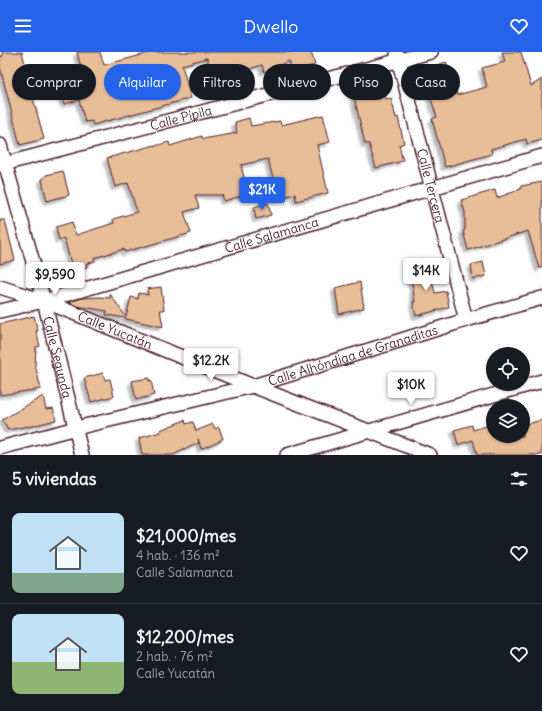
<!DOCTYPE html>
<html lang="es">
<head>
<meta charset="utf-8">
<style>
	body { margin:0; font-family:Delius,sans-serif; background:#242831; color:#f1f3f6; height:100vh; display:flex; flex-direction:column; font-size:15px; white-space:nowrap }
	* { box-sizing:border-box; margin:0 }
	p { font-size:13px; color:#9ea1a6 }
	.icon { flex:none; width:22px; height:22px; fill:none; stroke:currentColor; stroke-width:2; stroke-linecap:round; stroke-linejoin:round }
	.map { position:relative; height:403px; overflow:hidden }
	.sheet { display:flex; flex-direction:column; background:#171b24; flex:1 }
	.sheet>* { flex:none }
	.hud { position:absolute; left:12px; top:12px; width:518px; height:36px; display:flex; gap:8px }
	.fabs { position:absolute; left:486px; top:295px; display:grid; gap:8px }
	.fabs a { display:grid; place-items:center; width:44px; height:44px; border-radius:50%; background:#171b24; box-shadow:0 1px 3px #0004; font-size:20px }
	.price { position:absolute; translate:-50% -34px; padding:0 9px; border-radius:4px; background:#fff; color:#222; font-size:13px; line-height:26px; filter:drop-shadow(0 1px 2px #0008) }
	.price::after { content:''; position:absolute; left:50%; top:24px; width:12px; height:9px; margin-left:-6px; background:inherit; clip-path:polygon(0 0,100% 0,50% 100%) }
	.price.current { background:#2563eb; color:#fff }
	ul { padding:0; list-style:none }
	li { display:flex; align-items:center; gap:12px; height:100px; padding:0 12px }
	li+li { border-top:1px solid #363941 }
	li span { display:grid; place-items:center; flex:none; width:112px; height:80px; border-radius:8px; color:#555 }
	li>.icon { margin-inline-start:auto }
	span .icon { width:48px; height:48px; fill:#fffc; stroke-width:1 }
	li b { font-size:17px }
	h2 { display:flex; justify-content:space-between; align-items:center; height:48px; padding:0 12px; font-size:17px }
	.chip { padding:0 14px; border-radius:18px; background:#171b24; box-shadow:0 1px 3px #0004; font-size:14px; line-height:36px }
	.chip.current { background:#2563eb; color:#fff }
	header { display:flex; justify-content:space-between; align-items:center; height:52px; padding:0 12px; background:#2563eb; color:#fff; font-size:18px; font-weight:600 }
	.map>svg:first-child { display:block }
</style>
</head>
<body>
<header><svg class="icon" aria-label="menu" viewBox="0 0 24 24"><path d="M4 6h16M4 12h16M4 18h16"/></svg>Dwello<svg class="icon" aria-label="heart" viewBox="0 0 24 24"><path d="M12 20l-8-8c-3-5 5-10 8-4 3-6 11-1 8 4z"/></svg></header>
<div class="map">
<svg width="542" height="403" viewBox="0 0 542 403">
	<defs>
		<filter id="shadow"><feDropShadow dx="-3.5" dy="3.5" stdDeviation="1" flood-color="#0004"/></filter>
	</defs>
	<rect width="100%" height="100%" fill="#fff"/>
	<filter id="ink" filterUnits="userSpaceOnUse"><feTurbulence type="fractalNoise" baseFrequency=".025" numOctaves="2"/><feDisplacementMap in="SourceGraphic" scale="8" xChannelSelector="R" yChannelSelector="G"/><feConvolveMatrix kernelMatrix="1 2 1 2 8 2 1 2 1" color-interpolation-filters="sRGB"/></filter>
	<g filter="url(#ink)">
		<!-- building -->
		<g fill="#e8be98" stroke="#4a1f2b" filter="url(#shadow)">
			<path d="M2,0H22L30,31H29L44,87L20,93L0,15V5L3,4Z"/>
			<path d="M77,0H100L104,13L153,0H311L315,13L292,18L289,9L264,20L262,13L227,24L230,35L216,39L207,6L182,13L191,46L93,73L92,69L85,70L79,48L64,52L59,35L67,33L66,31L73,29L72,27L80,25L79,21L82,20Z"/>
			<path d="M502,0H521L531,34L542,27V88L527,92L526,87L491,97L492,102L445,115L432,67L437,65L421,18L446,10L457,43L487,35L482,16L505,10Z"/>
			<path d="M382,33L386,47L391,46L396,66L398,65L404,91L399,93L403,109L376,116L369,92H365L353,40Z"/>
			<path d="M323,63L330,90L317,93L328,141L296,149L295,142L278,146L268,107L241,113L248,142L224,149L222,143H195L199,156L184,160L191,181L125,200L124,197L94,206L95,209L86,212L87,215L73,219L64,186L59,188L56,175L72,170L76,183L114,171L113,167L137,160L128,131L115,135L107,106L155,93V94L169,90L170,94L202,84L203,87L237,81L235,70L249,66L251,74L280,69L281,73Z"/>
			<path d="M63,119L69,143L47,149L42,128L46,123Z"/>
			<path d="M542,130V216H539L528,179L468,198L463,179L465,178V160L461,148L495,138L497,146L521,137V134Z"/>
			<path d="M268,151L271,163L256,167L254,155Z"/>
			<path d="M0,168H5L15,208L0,212Z"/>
			<path d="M483,210L486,224L473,227L471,213Z"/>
			<path d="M428,212L435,241L446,239L449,255L416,264L413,250H415L410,217Z"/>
			<path d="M360,230L364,256L339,262L335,236Z"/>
			<path d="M161,235L164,258H160L163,275L126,267V266L106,263L107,259L77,254L68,250L83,246L99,245L110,246V242L126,265L131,245L138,247L139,241L148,243L147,237Z"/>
			<path d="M34,264L38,279H36L40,294L36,295L35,313L41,337L0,343V272Z"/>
			<path d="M103,321L105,328L110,327L114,344L91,350L84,326Z"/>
			<path d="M149,326V329L151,328L154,343L136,348L132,329Z"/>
			<path d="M43,344L46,357L53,356L56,368L28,375V374L8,378L2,368Z"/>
			<path d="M185,368L186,372L193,370L196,379L213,372L215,377L219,375L223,387L201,397L198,387L199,391L173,403H142L139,386L161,380L160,378Z"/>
			<path d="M542,368V403H477L473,388L458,393L454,378L472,373L473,378L493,372V384H523V373Z"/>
		</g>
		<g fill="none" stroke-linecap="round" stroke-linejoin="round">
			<defs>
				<g id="minor">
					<path id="s1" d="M397,2L466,268"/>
					<path id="s2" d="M0,93L44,249L82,403"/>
					<path id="s3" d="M0,113L431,0"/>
					<path id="s4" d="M0,235L44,249L253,334L430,403"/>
					<path id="s5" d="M0,259L44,249L542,104"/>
					<path id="s6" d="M0,396L76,376L253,334L466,268L542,246"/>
					<path d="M287,403L542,329"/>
				</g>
			</defs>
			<!-- minor casing -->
			<use href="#minor" stroke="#4a1f2b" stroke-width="16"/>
			<!-- minor -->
			<use href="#minor" stroke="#fff" stroke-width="13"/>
		</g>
	</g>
	<g text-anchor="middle" stroke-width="4" stroke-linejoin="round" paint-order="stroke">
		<!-- street labels -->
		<g font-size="13" fill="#4a1f2b" stroke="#fff">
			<text dy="5" stroke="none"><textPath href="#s3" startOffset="187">Calle Pípila</textPath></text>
			<text dy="5" stroke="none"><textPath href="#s1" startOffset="136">Calle Tercera</textPath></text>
			<text dy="5" stroke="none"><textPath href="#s5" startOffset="282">Calle Salamanca</textPath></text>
			<text dy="5" stroke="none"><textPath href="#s4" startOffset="123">Calle Yucatán</textPath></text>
			<text dy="5" stroke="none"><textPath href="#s6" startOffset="365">Calle Alhóndiga de Granaditas</textPath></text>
			<text dy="5" stroke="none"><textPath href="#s2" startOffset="220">Calle Segunda</textPath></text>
		</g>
	</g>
</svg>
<div class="fabs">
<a><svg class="icon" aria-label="locate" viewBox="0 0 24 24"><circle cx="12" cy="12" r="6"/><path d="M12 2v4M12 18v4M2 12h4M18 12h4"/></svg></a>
<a><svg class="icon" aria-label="layers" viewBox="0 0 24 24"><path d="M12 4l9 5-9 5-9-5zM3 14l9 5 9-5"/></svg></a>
</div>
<b class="price current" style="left:262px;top:159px">$21K</b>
<b class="price" style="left:426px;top:240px">$14K</b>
<b class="price" style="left:55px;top:244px">$9,590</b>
<b class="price" style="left:211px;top:330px">$12.2K</b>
<b class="price" style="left:411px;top:354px">$10K</b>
<div class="hud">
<a class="chip">Comprar</a>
<a class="chip current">Alquilar</a>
<a class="chip">Filtros</a>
<a class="chip">Nuevo</a>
<a class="chip">Piso</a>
<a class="chip">Casa</a>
</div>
</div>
<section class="sheet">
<h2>5 viviendas<svg class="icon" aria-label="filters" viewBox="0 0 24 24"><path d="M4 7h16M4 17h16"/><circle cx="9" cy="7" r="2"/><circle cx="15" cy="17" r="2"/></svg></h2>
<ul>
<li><span style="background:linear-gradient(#bfe0f5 75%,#7fa58c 0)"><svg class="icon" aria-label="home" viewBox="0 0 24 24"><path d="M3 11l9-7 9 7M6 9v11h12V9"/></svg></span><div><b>$21,000/mes</b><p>4 hab. · 136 m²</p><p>Calle Salamanca</p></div><svg class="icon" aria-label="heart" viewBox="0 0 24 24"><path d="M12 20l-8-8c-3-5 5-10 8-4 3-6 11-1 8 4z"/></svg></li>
<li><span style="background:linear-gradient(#bfe0f5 60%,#8fb573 0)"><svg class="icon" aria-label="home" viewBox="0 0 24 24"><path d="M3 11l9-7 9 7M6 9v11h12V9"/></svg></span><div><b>$12,200/mes</b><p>2 hab. · 76 m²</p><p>Calle Yucatán</p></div><svg class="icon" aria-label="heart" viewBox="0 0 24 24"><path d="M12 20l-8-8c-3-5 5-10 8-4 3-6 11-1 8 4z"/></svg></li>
</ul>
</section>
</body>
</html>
